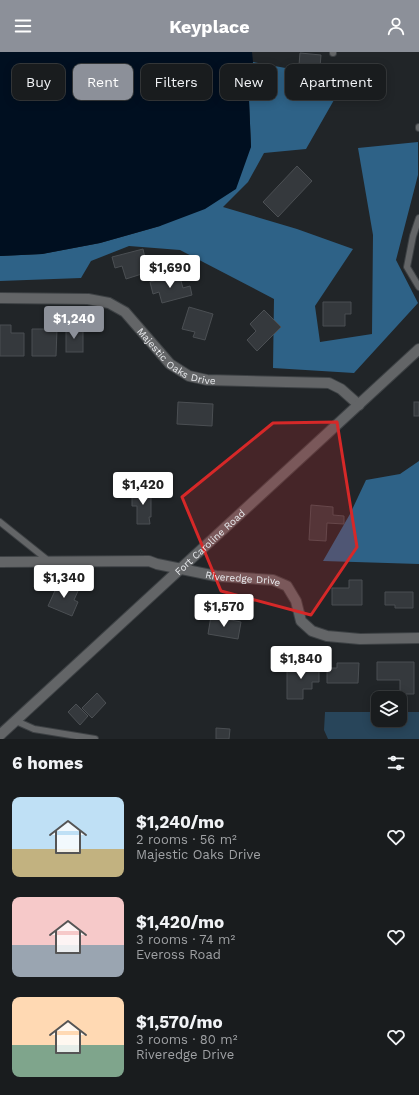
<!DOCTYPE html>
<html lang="en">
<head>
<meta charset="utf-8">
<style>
	body { margin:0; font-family:"Work Sans",sans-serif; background:#222527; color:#f1f3f6; height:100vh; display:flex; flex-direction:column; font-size:15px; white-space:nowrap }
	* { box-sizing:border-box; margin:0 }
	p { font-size:13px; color:#9fa1a4 }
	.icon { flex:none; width:22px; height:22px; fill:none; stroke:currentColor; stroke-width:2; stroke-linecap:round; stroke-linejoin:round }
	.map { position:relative; height:687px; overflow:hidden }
	.side { display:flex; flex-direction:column; background:#191c1e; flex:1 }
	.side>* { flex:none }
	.banner { position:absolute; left:12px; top:12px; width:395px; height:36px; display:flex; gap:8px }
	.controls { position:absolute; left:371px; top:639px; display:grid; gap:8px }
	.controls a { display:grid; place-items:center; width:36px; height:36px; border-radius:8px; background:#191c1e; box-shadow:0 2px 10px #0003,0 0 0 1px #373a3c; font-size:20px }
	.price { position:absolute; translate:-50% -34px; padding:0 9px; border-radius:4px; background:#fff; color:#222; font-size:13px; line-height:26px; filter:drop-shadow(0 1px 2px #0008) }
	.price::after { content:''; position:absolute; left:50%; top:24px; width:12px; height:9px; margin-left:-6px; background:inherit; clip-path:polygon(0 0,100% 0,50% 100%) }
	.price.selected { background:#8c9099; color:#fff }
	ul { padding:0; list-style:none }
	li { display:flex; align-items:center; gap:12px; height:100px; padding:0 12px }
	li span { display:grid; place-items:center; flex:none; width:112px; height:80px; border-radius:8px; color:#555 }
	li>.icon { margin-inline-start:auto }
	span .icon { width:48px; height:48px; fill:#fffc; stroke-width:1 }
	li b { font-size:17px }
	h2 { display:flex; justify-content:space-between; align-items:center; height:48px; padding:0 12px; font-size:17px }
	.tag { padding:0 14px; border-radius:8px; background:#191c1e; box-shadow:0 2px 10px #0003,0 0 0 1px #373a3c; font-size:14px; line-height:36px }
	.tag.selected { background:#8c9099; color:#fff }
	header { display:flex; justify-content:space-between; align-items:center; height:52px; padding:0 12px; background:#8c9099; color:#fff; font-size:18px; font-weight:700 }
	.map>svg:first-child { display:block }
</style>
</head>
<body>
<header><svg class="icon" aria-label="menu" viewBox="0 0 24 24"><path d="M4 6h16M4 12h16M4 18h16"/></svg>Keyplace<svg class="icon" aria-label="person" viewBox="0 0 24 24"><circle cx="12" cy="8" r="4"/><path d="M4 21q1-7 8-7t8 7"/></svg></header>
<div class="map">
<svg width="419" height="687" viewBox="0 0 419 687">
	<rect width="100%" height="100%" fill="#212528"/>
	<!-- green -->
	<path fill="#28455a" d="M325,660H378V668H400V660H419V687H328L324,678Z"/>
	<!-- forest -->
	<g fill="#2e6287">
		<path d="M253,10L346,27L306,97L264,101L248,130L223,155L297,177L353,197L315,254L320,290L372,282L373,183L358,96L418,90V123L396,208L418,251L354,321L273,316L274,247L180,198L129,194L91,209L81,226L0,229V204L42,202L100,191L160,174L251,95L248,25Z"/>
		<path d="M419,409V512L323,509L350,462L366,428L400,422Z"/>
	</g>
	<!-- water -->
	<path fill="#000f20" d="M0,0H252L253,10L248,25L251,95L236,137L205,157L160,174L100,191L42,202L0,204Z"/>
	<!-- building -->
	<g fill="#35393d" stroke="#4b4f53">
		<path d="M300,1L321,3L320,15L299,13Z"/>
		<path d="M297,114L312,129L278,165L263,150Z"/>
		<path d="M143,197L148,220L126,227L122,214L115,216L112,205Z"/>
		<path d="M179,222L183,236L190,234L192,243L162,251L159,240L153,242L150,230Z"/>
		<path d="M323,250H351V262H345V274H323Z"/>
		<path d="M189,255L213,262L205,288L193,285L195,280L182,277Z"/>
		<path d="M264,258L281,275L257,299L247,288L256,279L250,272Z"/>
		<path d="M0,273H11V281H24V304H0Z"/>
		<rect x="66" y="275" width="17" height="25"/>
		<path d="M32,277H57L56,304H32Z"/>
		<path d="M178,350L213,352L212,374L177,372Z"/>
		<rect x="414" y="350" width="5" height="14"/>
		<path d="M136,437H151V465H149L150,472H137V454H132V444H136Z"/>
		<path d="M311,453L333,455V463L344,464V472L327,471L326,489L309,488Z"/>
		<path d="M349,528H362V553H332V536H349Z"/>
		<path d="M59,530L78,539L74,548L78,550L72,564L48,554Z"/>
		<path d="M385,540H413V556H395V553H385Z"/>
		<path d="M211,564L241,570L238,587L208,582Z"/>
		<path d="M377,610H414V642H400V628H377Z"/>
		<path d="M337,611H359L358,631H327V616H337Z"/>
		<path d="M287,614H319V630H312V637H303V647H287Z"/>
		<path d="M97,641L106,651L92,666L82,656Z"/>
		<path d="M76,652L88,664L80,673L68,660Z"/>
		<path d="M216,676L230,677L229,687H216Z"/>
	</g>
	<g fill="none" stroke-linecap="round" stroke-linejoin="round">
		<defs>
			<g id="service">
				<path d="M333,1V0"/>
				<path d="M419,75V76"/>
				<path d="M419,166L413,184L407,215L419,235"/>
				<path d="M0,470L50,510"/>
				<path d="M16,669L34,677L95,687"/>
			</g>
			<g id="minor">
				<path id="s1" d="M0,246L88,247L109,251L125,260L170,312L189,324L207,328L329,331L341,337L359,353"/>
				<path id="s2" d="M0,510L149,509L157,512L216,524L273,528L287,534L296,549L301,569L312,579L327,584L360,587L419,586"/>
			</g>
			<g id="tertiary">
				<path id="s3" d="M0,683L419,297"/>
			</g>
		</defs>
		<!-- service casing -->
		<use href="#service" stroke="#3d4144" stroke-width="8"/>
		<!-- minor casing -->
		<use href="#minor" stroke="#3d4144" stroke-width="12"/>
		<!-- tertiary casing -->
		<use href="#tertiary" stroke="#3d4144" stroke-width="12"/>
		<!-- service -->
		<use href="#service" stroke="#636567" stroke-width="6"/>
		<!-- minor -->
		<use href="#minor" stroke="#636567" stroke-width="10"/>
		<!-- tertiary -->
		<use href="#tertiary" stroke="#636567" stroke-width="10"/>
	</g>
	<!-- marked area -->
	<path fill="#d62828" fill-opacity="0.2" stroke="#d62828" stroke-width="3" stroke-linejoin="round" d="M337,370L357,495L311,563L221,539L182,445L273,371Z"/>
	<g text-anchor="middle" stroke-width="4" stroke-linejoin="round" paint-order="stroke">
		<!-- street labels -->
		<g font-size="10" fill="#e8eaed" stroke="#181c1f">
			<text dy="4" stroke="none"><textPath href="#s1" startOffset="198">Majestic Oaks Drive</textPath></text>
			<text dy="4" stroke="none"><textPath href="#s3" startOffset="285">Fort Caroline Road</textPath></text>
			<text dy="4" stroke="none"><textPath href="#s2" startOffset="245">Riveredge Drive</textPath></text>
		</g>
	</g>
</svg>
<div class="controls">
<a><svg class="icon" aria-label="layers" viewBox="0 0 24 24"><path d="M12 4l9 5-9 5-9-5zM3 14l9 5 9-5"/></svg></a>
</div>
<b class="price" style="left:170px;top:237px">$1,690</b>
<b class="price selected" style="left:74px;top:288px">$1,240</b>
<b class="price" style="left:143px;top:454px">$1,420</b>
<b class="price" style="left:64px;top:547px">$1,340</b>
<b class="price" style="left:224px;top:576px">$1,570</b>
<b class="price" style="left:301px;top:628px">$1,840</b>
<div class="banner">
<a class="tag">Buy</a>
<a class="tag selected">Rent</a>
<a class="tag">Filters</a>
<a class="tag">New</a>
<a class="tag">Apartment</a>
</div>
</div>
<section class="side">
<h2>6 homes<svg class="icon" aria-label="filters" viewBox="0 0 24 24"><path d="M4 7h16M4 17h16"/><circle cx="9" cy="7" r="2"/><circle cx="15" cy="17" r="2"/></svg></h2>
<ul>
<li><span style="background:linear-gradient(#bfe0f5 65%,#c2b280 0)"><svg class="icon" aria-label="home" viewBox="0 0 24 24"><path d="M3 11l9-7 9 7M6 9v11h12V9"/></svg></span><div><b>$1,240/mo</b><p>2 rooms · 56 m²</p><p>Majestic Oaks Drive</p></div><svg class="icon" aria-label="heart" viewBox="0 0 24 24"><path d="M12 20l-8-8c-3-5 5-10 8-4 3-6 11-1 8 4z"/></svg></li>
<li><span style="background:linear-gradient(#f6c9c9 60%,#9aa5b1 0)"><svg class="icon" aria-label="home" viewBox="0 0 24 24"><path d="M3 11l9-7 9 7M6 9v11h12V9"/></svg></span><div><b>$1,420/mo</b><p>3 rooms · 74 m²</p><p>Eveross Road</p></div><svg class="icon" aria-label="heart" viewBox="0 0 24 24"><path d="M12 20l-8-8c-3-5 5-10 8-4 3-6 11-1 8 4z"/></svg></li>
<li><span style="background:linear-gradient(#ffd9b3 60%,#7fa58c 0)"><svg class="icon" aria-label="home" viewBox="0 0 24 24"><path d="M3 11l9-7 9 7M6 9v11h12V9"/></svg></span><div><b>$1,570/mo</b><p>3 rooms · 80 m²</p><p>Riveredge Drive</p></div><svg class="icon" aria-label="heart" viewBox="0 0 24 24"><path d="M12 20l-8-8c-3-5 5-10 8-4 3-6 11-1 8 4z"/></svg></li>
</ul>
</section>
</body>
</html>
